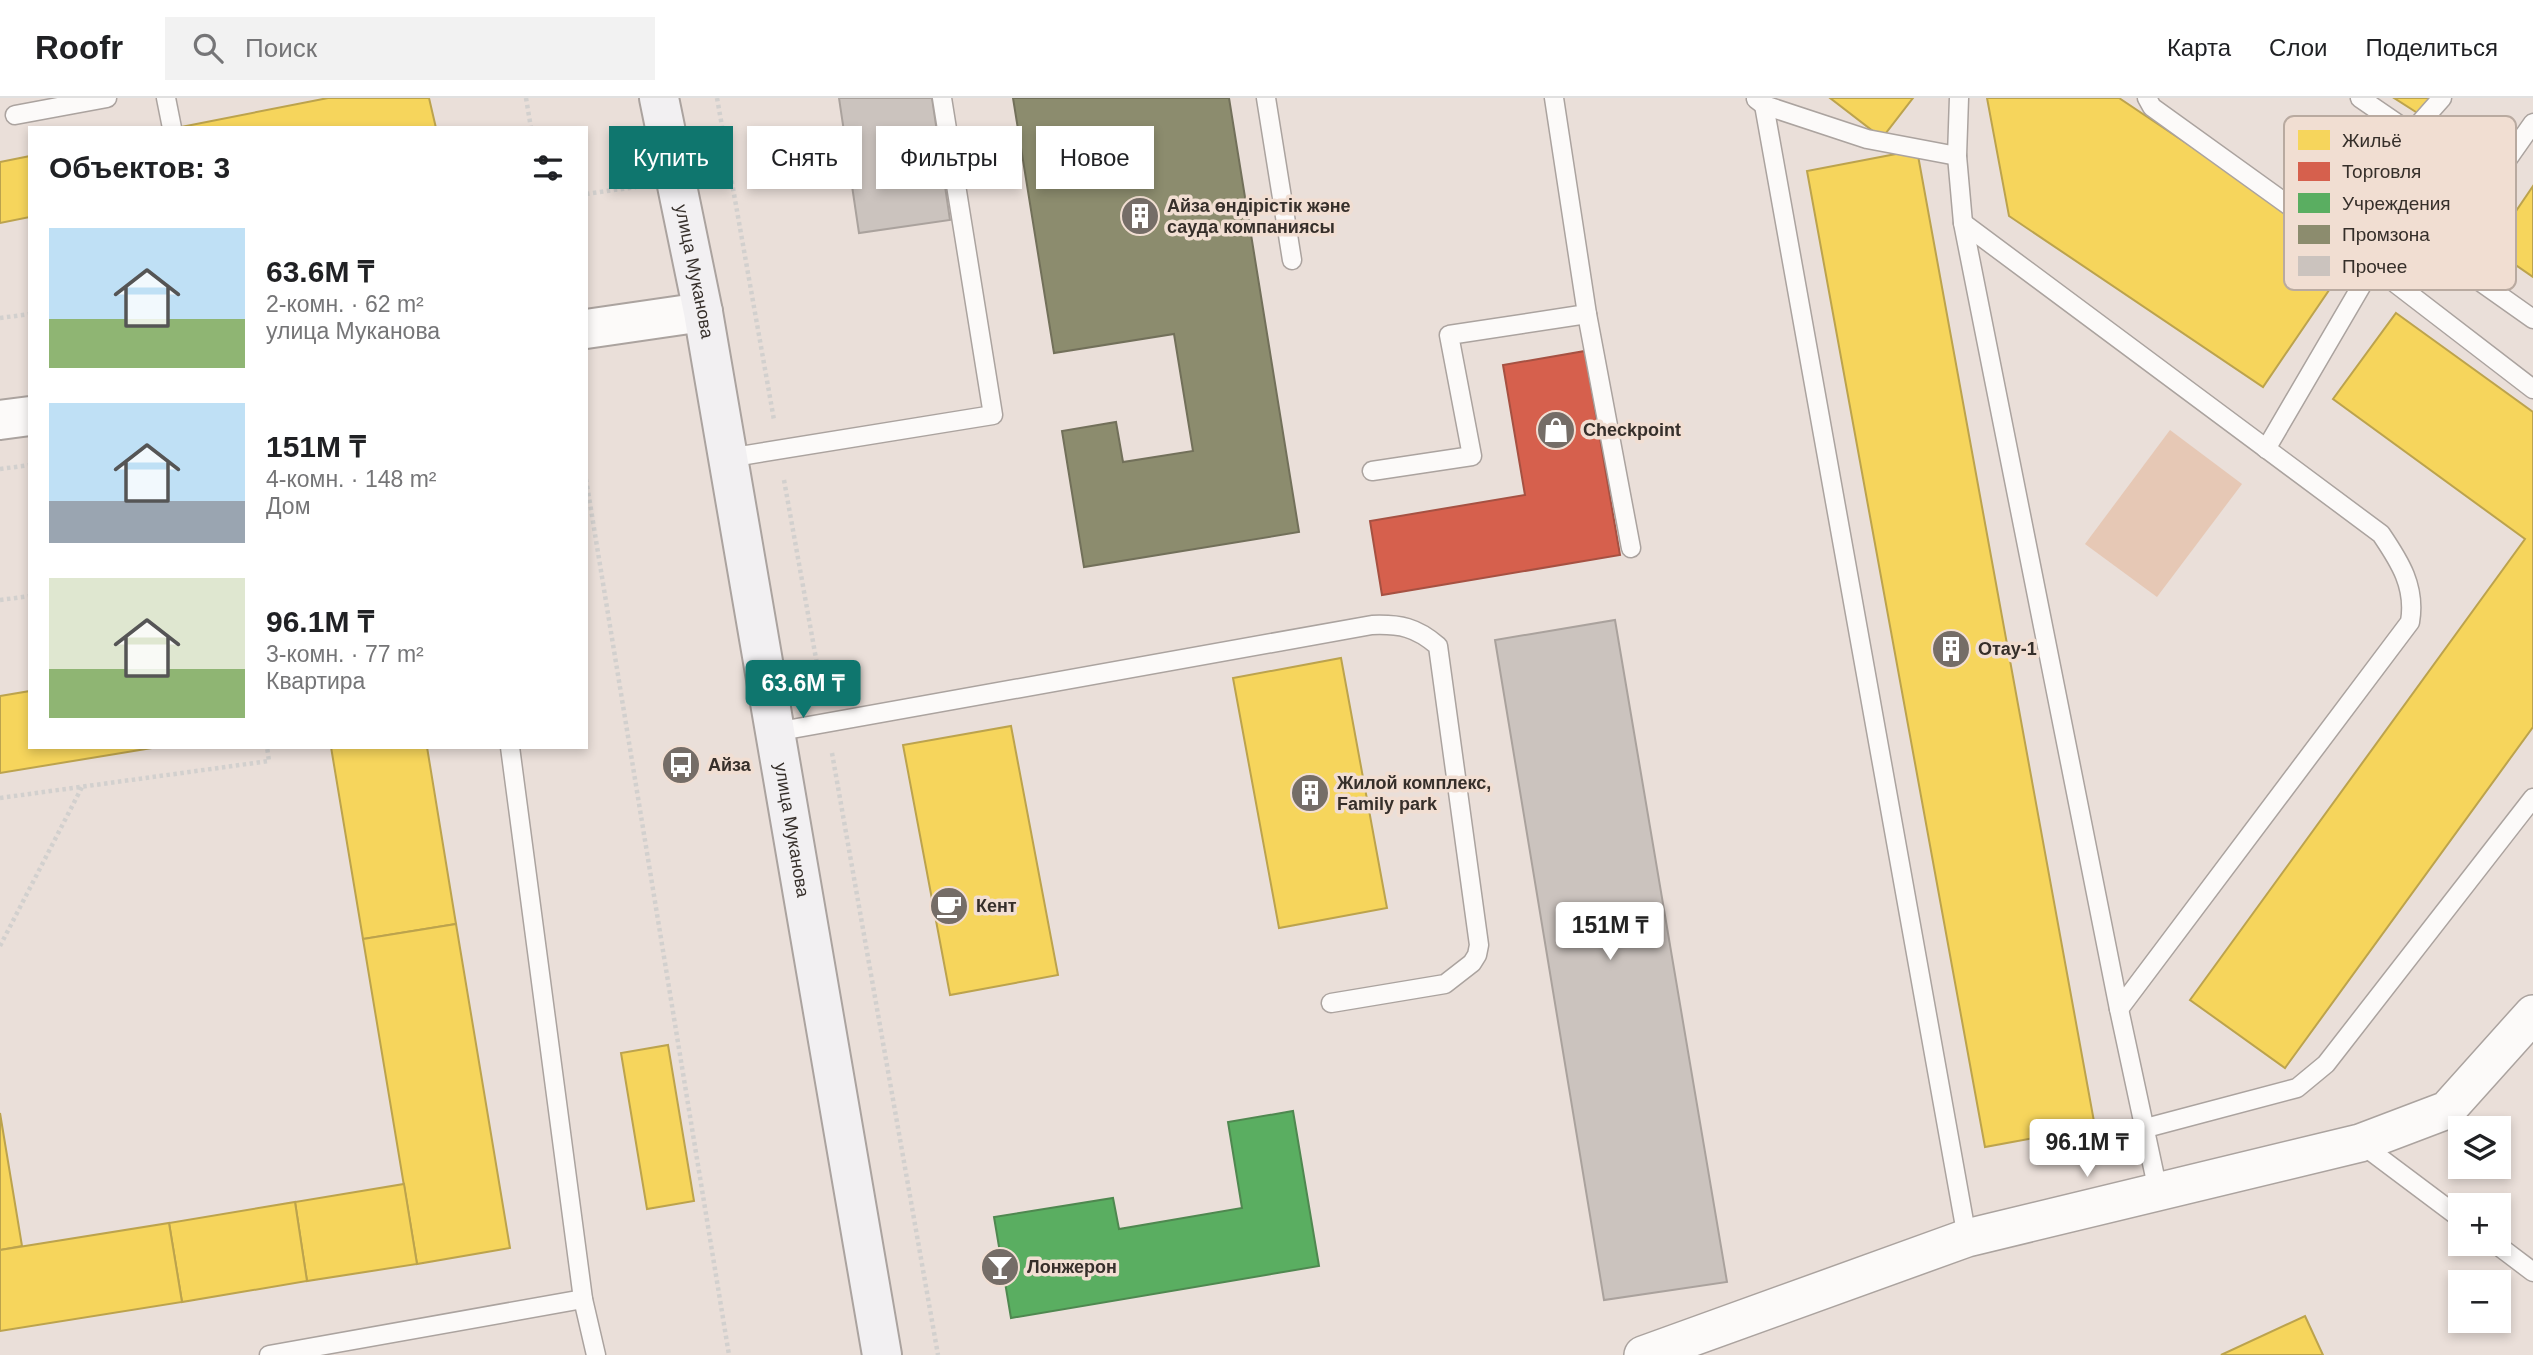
<!DOCTYPE html>
<html lang="ru">
<head>
<meta charset="utf-8">
<style>
	body { margin:0; font-family:Helvetica,sans-serif; background:#f2f2f2; color:#202124; height:100vh; display:flex; flex-direction:column; font-size:26px; white-space:nowrap }
	* { box-sizing:border-box; margin:0 }
	p { font-size:23px; color:#757577 }
	.icon { flex:none; width:38px; height:38px; fill:none; stroke:currentColor; stroke-width:2; stroke-linecap:round; stroke-linejoin:round }
	.map { position:relative; flex:1; overflow:hidden }
	.sheet { position:absolute; left:28px; top:28px; width:560px; height:623px; display:flex; flex-direction:column; background:#fff; border-radius:0px; box-shadow:0 4px 10px #0003 }
	.sheet>* { flex:none }
	.guide { position:absolute; left:609px; top:28px; width:665px; height:63px; display:flex; gap:14px }
	.controls { position:absolute; left:2448px; top:1018px; display:grid; gap:14px }
	.controls a { display:grid; place-items:center; width:63px; height:63px; border-radius:0px; background:#fff; box-shadow:0 4px 10px #0003; font-size:35px }
	.price { position:absolute; translate:-50% -60px; padding:0 16px; border-radius:7px; background:#fff; color:#222; font-size:23px; line-height:46px; filter:drop-shadow(0 2px 4px #0008) }
	.price::after { content:''; position:absolute; left:50%; top:42px; width:21px; height:16px; margin-left:-10px; background:inherit; clip-path:polygon(0 0,100% 0,50% 100%) }
	.price.active { background:#0f766e; color:#fff }
	ul { padding:0; list-style:none }
	li { display:flex; align-items:center; gap:21px; height:175px; padding:0 21px }
	li span { display:grid; place-items:center; flex:none; width:196px; height:140px; border-radius:0px; color:#555 }
	li>.icon { margin-inline-start:auto }
	span .icon { width:84px; height:84px; fill:#fffc; stroke-width:1 }
	li b { font-size:30px }
	h2 { display:flex; justify-content:space-between; align-items:center; height:84px; padding:0 21px; font-size:30px }
	.chip { padding:0 24px; border-radius:0px; background:#fff; box-shadow:0 4px 10px #0003; font-size:24px; line-height:63px }
	.chip.active { background:#0f766e; color:#fff }
	header { display:flex; align-items:center; gap:42px; box-sizing:border-box; height:98px; padding:0 35px; background:#fff; border-bottom:2px solid #e0e0e0 }
	header strong { font-size:33px }
	nav { display:flex; gap:38px; margin-inline-start:auto; font-size:24px }
	.search { width:490px; height:63px; background:#f2f2f2; display:flex; align-items:center; gap:18px; box-sizing:border-box; padding:0 24px; border-radius:0px; color:#757577; font-size:26px }
	.map>svg:first-child { display:block }
</style>
</head>
<body>
<header>
<strong>Roofr</strong>
<div class="search"><svg class="icon" aria-label="search" viewBox="0 0 24 24"><circle cx="10" cy="10" r="6"/><path d="M15 15l6 6"/></svg>Поиск</div>
<nav><a>Карта</a><a>Слои</a><a>Поделиться</a></nav>
</header>
<div class="map">
<svg width="2533" height="1257" viewBox="0 0 2533 1257">
	<rect width="100%" height="100%" fill="#eadfd9"/>
	<!-- green -->
	<path fill="#e6c8b5" d="M2170,332L2242,386L2157,499L2085,446Z"/>
	<!-- homes -->
	<g fill="#f6d55c" stroke="#bca34d" stroke-width="2">
		<path d="M328,0H429L436,30H176Z"/>
		<path d="M1830,0H1913L1882,40Z"/>
		<path d="M1987,0H2119L2353,157L2263,289L2009,118Z"/>
		<path d="M2394,0H2430L2419,16Z"/>
		<path d="M1917,52L2095,1029L1985,1049L1807,73Z"/>
		<path d="M30,58V119L0,125V64Z"/>
		<path d="M2533,88V179L2491,150Z"/>
		<path d="M2396,215L2533,314V629L2285,970L2190,902L2525,441L2333,301Z"/>
		<path d="M1341,560L1387,810L1279,830L1233,580Z"/>
		<path d="M30,593V649H158L0,675V598Z"/>
		<path d="M1011,628L1058,877L950,897L903,647Z"/>
		<path d="M331,649H427L456,826L363,841Z"/>
		<path d="M456,826L510,1150L417,1166L363,841Z"/>
		<path d="M668,947L694,1103L647,1111L621,955Z"/>
		<path d="M0,1015L22,1148L0,1152Z"/>
		<path d="M404,1086L417,1166L307,1183L295,1104Z"/>
		<path d="M295,1104L307,1183L182,1204L169,1125Z"/>
		<path d="M169,1125L182,1204L0,1233V1152Z"/>
		<path d="M2305,1218L2323,1257H2221Z"/>
	</g>
	<!-- shops -->
	<path fill="#d6604d" stroke="#a65142" stroke-width="2" d="M1585,253L1620,457L1382,497L1370,423L1525,397L1503,267Z"/>
	<!-- public -->
	<path fill="#5aae61" stroke="#4f8850" stroke-width="2" d="M1293,1013L1319,1168L1011,1220L994,1119L1113,1100L1119,1131L1242,1110L1228,1024Z"/>
	<!-- industry -->
	<path fill="#8c8c6e" stroke="#72705a" stroke-width="2" d="M1013,0H1229L1299,434L1084,469L1062,333L1116,324L1123,364L1193,353L1174,236L1054,255Z"/>
	<!-- building -->
	<g fill="#cbc3be" stroke="#aaa29d" stroke-width="2">
		<path d="M839,0H932L950,122L859,135Z"/>
		<path d="M1615,522L1727,1184L1604,1202L1495,542Z"/>
	</g>
	<g fill="none" stroke-linecap="round" stroke-linejoin="round">
		<defs>
			<g id="service">
				<path d="M166,0L172,30"/>
				<path d="M1266,0L1292,162"/>
				<path d="M1959,0L1957,58L1963,125L2119,911L2158,1093"/>
				<path d="M2147,0L2152,9L2373,168L2266,351"/>
				<path d="M2360,0L2411,35L2442,0"/>
				<path d="M1756,1L1764,7L1867,41L1957,58"/>
				<path d="M1764,7L1967,1140"/>
				<path d="M15,17L107,0"/>
				<path d="M2533,25L2441,156L2533,221"/>
				<path d="M2411,35L2364,108L2359,125L2373,168L2533,291"/>
				<path d="M1963,125L2381,436C2400,464 2416,489 2410,524L2119,911"/>
				<path d="M1587,216L1631,450"/>
				<path d="M728,360L993,317L942,0"/>
				<path d="M1372,373L1472,358L1449,237L1587,216L1554,0"/>
				<path d="M775,634L1372,527C1400,526 1416,529 1438,548L1479,847L1477,857L1472,865L1445,886L1331,905"/>
				<path d="M510,649L583,1201L596,1257"/>
				<path d="M2146,1030L2297,990L2326,966L2533,700"/>
				<path d="M2360,1045L2460,1120"/>
				<path d="M2496,1146L2533,1174"/>
				<path d="M269,1257L583,1201"/>
			</g>
			<path id="minor" d="M1643,1257L1967,1140L2360,1045L2447,1012L2533,916"/>
			<g id="tertiary">
				<path d="M586,231L703,214"/>
				<path d="M0,322L30,318"/>
			</g>
			<g id="secondary">
				<path id="s1" d="M659,0L703,214L882,1257"/>
			</g>
		</defs>
		<!-- service casing -->
		<use href="#service" stroke="#aba39f" stroke-width="21"/>
		<!-- minor casing -->
		<use href="#minor" stroke="#aba39f" stroke-width="40"/>
		<!-- tertiary casing -->
		<use href="#tertiary" stroke="#aba39f" stroke-width="42"/>
		<!-- secondary casing -->
		<use href="#secondary" stroke="#aba39f" stroke-width="42"/>
		<!-- path -->
		<g stroke="#d2d0ce" stroke-width="4.5" stroke-dasharray="3.5 3.5" stroke-linecap="butt">
			<path d="M526,0L531,30"/>
			<path d="M717,0L774,322"/>
			<path d="M586,96L636,89"/>
			<path d="M0,220L30,216"/>
			<path d="M0,371L30,367"/>
			<path d="M586,381L729,1257"/>
			<path d="M784,382L822,594"/>
			<path d="M0,502L30,498"/>
			<path d="M832,655L938,1257"/>
			<path d="M0,700L269,663L267,649"/>
			<path d="M0,848L82,689"/>
		</g>
		<!-- service -->
		<use href="#service" stroke="#fcfaf9" stroke-width="18"/>
		<!-- minor -->
		<use href="#minor" stroke="#fcfaf9" stroke-width="37"/>
		<!-- tertiary -->
		<use href="#tertiary" stroke="#fcfaf9" stroke-width="38"/>
		<!-- secondary -->
		<use href="#secondary" stroke="#f2f0f2" stroke-width="38"/>
	</g>
	<!-- icons -->
	<defs>
		<symbol id="building-disc" viewBox="-11 -11 22 22"><circle r="9.5" fill="#756d67" stroke="#f1ded2"/><path d="M-4-6H4V6H1V3H-1V6H-4ZM-2.5-4.3h1.7v1.8h-1.7ZM.8-4.3h1.7v1.8H.8ZM-2.5-1h1.7V.8h-1.7ZM.8-1h1.7V.8H.8Z" fill="#fff"/></symbol>
		<symbol id="shop-disc" viewBox="-11 -11 22 22"><circle r="9.5" fill="#756d67" stroke="#f1ded2"/><path d="M-5-2.5h2.3a2.7 3.5 0 0 1 5.4 0H5L5.5 6h-11ZM-1.5-2.5h3a1.5 2.3 0 0 0-3 0Z" fill="#fff"/></symbol>
		<symbol id="bus-disc" viewBox="-11 -11 22 22"><circle r="9.5" fill="#756d67" stroke="#f1ded2"/><path d="M-5-6H5V4H4V6H2V4H-2V6H-4V4H-5ZM-3.5-4V0h7V-4ZM-3.5 1.2v1.5H-2V1.2ZM2 1.2v1.5H3.5V1.2Z" fill="#fff"/></symbol>
		<symbol id="cafe-disc" viewBox="-11 -11 22 22"><circle r="9.5" fill="#756d67" stroke="#f1ded2"/><path d="M-5.5-4.5H6V0H3Q3 3.5 0 3.5H-2.5Q-5.5 3.5-5.5 0ZM3-3.2v2h1.7v-2ZM-6 4.5H4V6H-6Z" fill="#fff"/></symbol>
		<symbol id="bar-disc" viewBox="-11 -11 22 22"><circle r="9.5" fill="#756d67" stroke="#f1ded2"/><path d="M-6-5H6L.8 .8V4.5H3.5V6h-7V4.5H-.8V.8Z" fill="#fff"/></symbol>
	</defs>
	<g fill-rule="evenodd">
		<use href="#building-disc" x="1118" y="96" width="44" height="44"/>
		<use href="#shop-disc" x="1534" y="310" width="44" height="44"/>
		<use href="#building-disc" x="1929" y="529" width="44" height="44"/>
		<use href="#bus-disc" x="659" y="645" width="44" height="44"/>
		<use href="#building-disc" x="1288" y="673" width="44" height="44"/>
		<use href="#cafe-disc" x="927" y="786" width="44" height="44"/>
		<use href="#bar-disc" x="978" y="1147" width="44" height="44"/>
	</g>
	<g text-anchor="middle" stroke-width="7" stroke-linejoin="round" paint-order="stroke">
		<!-- poi labels -->
		<g font-size="18" font-weight="bold" fill="#362f2a" stroke="#f1ded2" text-anchor="start">
			<text x="1167" y="114">Айза өндірістік және<tspan x="1167" dy="21">сауда компаниясы</tspan></text>
			<text x="1583" y="338">Checkpoint</text>
			<text x="1978" y="557">Отау-1</text>
			<text x="708" y="673">Айза</text>
			<text x="1337" y="691">Жилой комплекс,<tspan x="1337" dy="21">Family park</tspan></text>
			<text x="976" y="814">Кент</text>
			<text x="1027" y="1175">Лонжерон</text>
		</g>
		<!-- street labels -->
		<g font-size="18" fill="#362f2a" stroke="#f1ded2">
			<text dy="6" stroke="none"><textPath href="#s1" startOffset="177">улица Муканова</textPath></text>
			<text dy="6" stroke="none"><textPath href="#s1" startOffset="744">улица Муканова</textPath></text>
		</g>
	</g>
	<!-- legend -->
	<rect x="2284" y="18" width="232" height="174" rx="10" fill="#f1ded2" stroke="#b9aaa0" stroke-width="2"/>
	<rect x="2298" y="32" width="32" height="20" fill="#f6d55c"/>
	<rect x="2298" y="64" width="32" height="19" fill="#d6604d"/>
	<rect x="2298" y="95" width="32" height="20" fill="#5aae61"/>
	<rect x="2298" y="127" width="32" height="19" fill="#8c8c6e"/>
	<rect x="2298" y="158" width="32" height="20" fill="#cbc3be"/>
	<g font-size="19" fill="#362f2a">
		<text x="2342" y="49">Жильё</text>
		<text x="2342" y="80">Торговля</text>
		<text x="2342" y="112">Учреждения</text>
		<text x="2342" y="143">Промзона</text>
		<text x="2342" y="175">Прочее</text>
	</g>
</svg>
<div class="controls">
<a><svg class="icon" aria-label="layers" viewBox="0 0 24 24"><path d="M12 4l9 5-9 5-9-5zM3 14l9 5 9-5"/></svg></a>
<a>+</a>
<a>−</a>
</div>
<b class="price active" style="left:803px;top:622px">63.6M ₸</b>
<b class="price" style="left:1610px;top:864px">151M ₸</b>
<b class="price" style="left:2087px;top:1081px">96.1M ₸</b>
<div class="guide">
<a class="chip active">Купить</a>
<a class="chip">Снять</a>
<a class="chip">Фильтры</a>
<a class="chip">Новое</a>
</div>
<section class="sheet">
<h2>Объектов: 3<svg class="icon" aria-label="filters" viewBox="0 0 24 24"><path d="M4 7h16M4 17h16"/><circle cx="9" cy="7" r="2"/><circle cx="15" cy="17" r="2"/></svg></h2>
<ul>
<li><span style="background:linear-gradient(#bfe0f5 65%,#8fb573 0)"><svg class="icon" aria-label="home" viewBox="0 0 24 24"><path d="M3 11l9-7 9 7M6 9v11h12V9"/></svg></span><div><b>63.6M ₸</b><p>2-комн. · 62 m²</p><p>улица Муканова</p></div></li>
<li><span style="background:linear-gradient(#bfe0f5 70%,#9aa5b1 0)"><svg class="icon" aria-label="home" viewBox="0 0 24 24"><path d="M3 11l9-7 9 7M6 9v11h12V9"/></svg></span><div><b>151M ₸</b><p>4-комн. · 148 m²</p><p>Дом</p></div></li>
<li><span style="background:linear-gradient(#dfe7d0 65%,#8fb573 0)"><svg class="icon" aria-label="home" viewBox="0 0 24 24"><path d="M3 11l9-7 9 7M6 9v11h12V9"/></svg></span><div><b>96.1M ₸</b><p>3-комн. · 77 m²</p><p>Квартира</p></div></li>
</ul>
</section>
</div>
</body>
</html>
